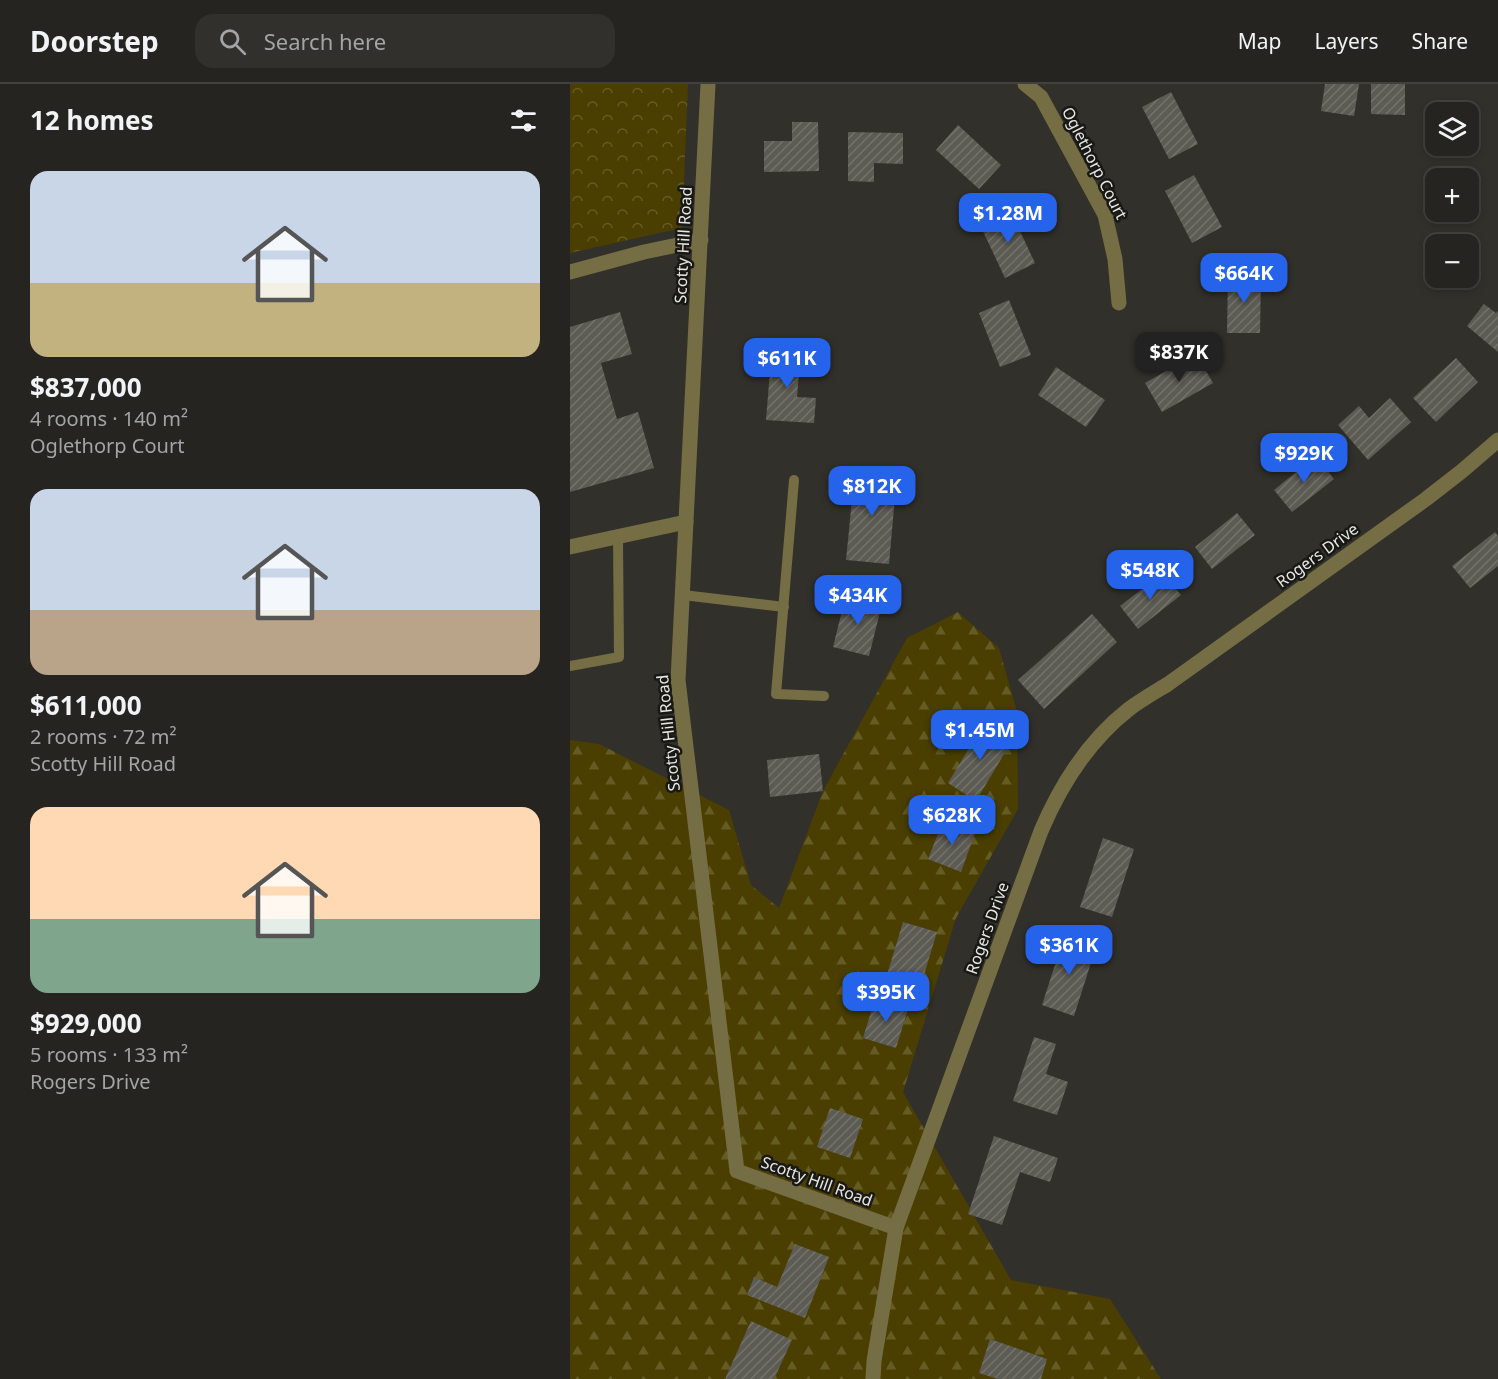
<!DOCTYPE html>
<html lang="en">
<head>
<meta charset="utf-8">
<style>
	body { margin:0; font-family:"Noto Sans",sans-serif; background:#31302d; color:#f1f3f6; height:100vh; display:flex; flex-direction:column; font-size:22px; white-space:nowrap }
	* { box-sizing:border-box; margin:0 }
	p { font-size:20px; color:#a3a4a5 }
	.icon { flex:none; width:33px; height:33px; fill:none; stroke:currentColor; stroke-width:2; stroke-linecap:round; stroke-linejoin:round }
	.map { position:relative; flex:1; overflow:hidden }
	.details { display:flex; flex-direction:column; background:#252420; width:570px }
	.details>* { flex:none }
	.tools { position:absolute; left:855px; top:18px; display:grid; gap:12px }
	.tools a { display:grid; place-items:center; width:54px; height:54px; border-radius:12px; background:#252420; box-shadow:0 3px 9px #0003,0 0 0 2px #42413e; font-size:30px }
	.price { position:absolute; translate:-50% -51px; padding:0 14px; border-radius:12px; background:#2563eb; color:#fff; font-size:20px; line-height:39px; filter:drop-shadow(0 2px 3px #0008) }
	.price::after { content:''; position:absolute; left:50%; top:36px; width:18px; height:14px; margin-left:-9px; background:inherit; clip-path:polygon(0 0,100% 0,50% 100%) }
	.price.current { background:#222; color:#fff }
	ul { padding:0; list-style:none }
	li { display:grid; align-content:center; gap:12px; height:318px; padding:0 30px }
	li span { display:grid; place-items:center; height:186px; border-radius:18px; color:#555 }
	li>.icon { margin-inline-start:auto }
	span .icon { width:108px; height:108px; fill:#fffc; stroke-width:1 }
	li b { font-size:26px }
	h2 { display:flex; justify-content:space-between; align-items:center; height:72px; padding:0 30px; font-size:26px }
	header { display:flex; align-items:center; gap:36px; box-sizing:border-box; height:84px; padding:0 30px; background:#252420; border-bottom:2px solid #42413e }
	header strong { font-size:28px }
	nav { display:flex; gap:33px; margin-inline-start:auto; font-size:21px }
	.search { width:420px; height:54px; background:#31302d; display:flex; align-items:center; gap:15px; box-sizing:border-box; padding:0 21px; border-radius:18px; color:#a3a4a5; font-size:22px }
	main { display:flex; flex:1; min-height:0 }
	.map>svg:first-child { display:block }
</style>
</head>
<body>
<header>
<strong>Doorstep</strong>
<div class="search"><svg class="icon" aria-label="search" viewBox="0 0 24 24"><circle cx="10" cy="10" r="6"/><path d="M15 15l6 6"/></svg>Search here</div>
<nav><a>Map</a><a>Layers</a><a>Share</a></nav>
</header>
<main>
<section class="details">
<h2>12 homes<svg class="icon" aria-label="filters" viewBox="0 0 24 24"><path d="M4 7h16M4 17h16"/><circle cx="9" cy="7" r="2"/><circle cx="15" cy="17" r="2"/></svg></h2>
<ul>
<li><span style="background:linear-gradient(#c9d6e8 60%,#c2b280 0)"><svg class="icon" aria-label="home" viewBox="0 0 24 24"><path d="M3 11l9-7 9 7M6 9v11h12V9"/></svg></span><div><b>$837,000</b><p>4 rooms · 140 m²</p><p>Oglethorp Court</p></div></li>
<li><span style="background:linear-gradient(#c9d6e8 65%,#b9a48a 0)"><svg class="icon" aria-label="home" viewBox="0 0 24 24"><path d="M3 11l9-7 9 7M6 9v11h12V9"/></svg></span><div><b>$611,000</b><p>2 rooms · 72 m²</p><p>Scotty Hill Road</p></div></li>
<li><span style="background:linear-gradient(#ffd9b3 60%,#7fa58c 0)"><svg class="icon" aria-label="home" viewBox="0 0 24 24"><path d="M3 11l9-7 9 7M6 9v11h12V9"/></svg></span><div><b>$929,000</b><p>5 rooms · 133 m²</p><p>Rogers Drive</p></div></li>
</ul>
</section>
<div class="map">
<svg width="928" height="1295" viewBox="0 0 928 1295">
	<defs>
		<pattern id="forest-firs" width="22" height="20" patternUnits="userSpaceOnUse" patternTransform="scale(1.5)"><rect width="22" height="20" fill="#4a3f00"/><path d="M5 1l3.5 6h-7zM16 11l3.5 6h-7z" fill="#645b25"/></pattern>
		<pattern id="park-crowns" width="20" height="18" patternUnits="userSpaceOnUse" patternTransform="scale(1.5)"><rect width="20" height="18" fill="#4a3f00"/><path d="M2 6a3 3 0 1 1 6 0M12 15a3 3 0 1 1 6 0" fill="none" stroke="#645b25"/></pattern>
		<pattern id="building-hatch" width="6" height="6" patternUnits="userSpaceOnUse" patternTransform="scale(1.5)"><rect width="6" height="6" fill="#5c5b54"/><path d="M-1 1l2-2M0 6l6-6M5 7l2-2" fill="none" stroke="#73736c"/></pattern>
	</defs>
	<rect width="100%" height="100%" fill="#31302a"/>
	<!-- forest -->
	<path fill="url(#forest-firs)" d="M388,528L429,564L447,628L448,725L386,834L333,1008L441,1196L540,1215L591,1295H0V656L29,660L159,726L181,801L209,824L253,707L337,554Z"/>
	<!-- park -->
	<path fill="url(#park-crowns)" d="M0,0H118L112,144L0,169Z"/>
	<!-- building -->
	<g fill="url(#building-hatch)">
		<path d="M755,0H789L784,32L751,27Z"/>
		<path d="M801,0H835V31L801,30Z"/>
		<path d="M601,8L628,60L599,75L572,23Z"/>
		<path d="M222,38H248L249,87L194,88V57H222Z"/>
		<path d="M388,41L431,81L409,105L366,66Z"/>
		<path d="M278,48L333,49V80L304,79V98L278,97Z"/>
		<path d="M624,91L652,143L622,159L595,107Z"/>
		<path d="M440,126L465,179L435,194L410,141Z"/>
		<path d="M658,190L691,191L690,249H657Z"/>
		<path d="M439,216L461,271L430,283L409,229Z"/>
		<path d="M914,220L926,229L928,227V268L897,242Z"/>
		<path d="M50,228L62,270L31,279L47,335L68,328L84,384L0,408V243Z"/>
		<path d="M202,263L231,266L227,313L246,314L244,339L196,336Z"/>
		<path d="M626,270L643,299L592,328L575,299Z"/>
		<path d="M886,274L908,298L866,338L843,314Z"/>
		<path d="M486,283L535,316L516,343L468,311Z"/>
		<path d="M820,314L841,338L798,376L768,341L789,322L799,334Z"/>
		<path d="M746,372L764,395L722,428L704,406Z"/>
		<path d="M285,386L327,390L319,480L276,476Z"/>
		<path d="M667,429L685,451L642,485L625,463Z"/>
		<path d="M925,448L928,452V482L900,504L882,482Z"/>
		<path d="M593,489L611,511L568,545L550,522Z"/>
		<path d="M276,511L312,520L299,572L263,563Z"/>
		<path d="M522,530L547,558L474,625L448,596Z"/>
		<path d="M415,638L443,655L406,717L378,699Z"/>
		<path d="M249,670L253,707L200,713L197,676Z"/>
		<path d="M373,737L405,749L391,788L358,775Z"/>
		<path d="M533,754L564,765L542,833L510,823Z"/>
		<path d="M333,838L367,848L350,904L316,894Z"/>
		<path d="M494,853L526,863L504,932L472,921Z"/>
		<path d="M305,915L338,925L326,964L293,954Z"/>
		<path d="M464,953L486,960L476,990L498,998L487,1031L443,1017Z"/>
		<path d="M260,1024L293,1035L280,1074L247,1063Z"/>
		<path d="M424,1052L488,1074L480,1098L450,1088L432,1141L398,1130Z"/>
		<path d="M225,1160L259,1173L235,1234L177,1211L184,1193L207,1203Z"/>
		<path d="M181,1237L222,1256L204,1295H155Z"/>
		<path d="M420,1255L477,1275L471,1295H428L409,1289Z"/>
	</g>
	<g fill="none" stroke-linecap="round" stroke-linejoin="round">
		<!-- lane -->
		<g stroke="#756d44" stroke-width="10">
			<path d="M224,396L206,610L254,612"/>
			<path d="M113,511L214,523"/>
			<path d="M0,582L49,573L48,452"/>
		</g>
		<!-- street -->
		<g stroke="#756d44" stroke-width="15">
			<path d="M138,0L108,596L167,1087L326,1144"/>
			<path d="M455,0L471,13L535,131L545,175L549,219"/>
			<path d="M0,188L74,168L131,156"/>
			<path d="M0,463L116,438"/>
			<path d="M303,1295L304,1277L326,1144L471,747C491,700 518,657 559,625C571,616 585,608 598,600L856,415L892,387L928,356"/>
		</g>
	</g>
	<g text-anchor="middle" stroke-width="5" stroke-linejoin="round" paint-order="stroke">
		<!-- street labels -->
		<g font-size="16" fill="#e8e7e4" stroke="#181815">
			<text transform="translate(525 79) rotate(63)" y="6">Oglethorp Court</text>
			<text transform="translate(113 161) rotate(-87)" y="6">Scotty Hill Road</text>
			<text transform="translate(747 471) rotate(-36)" y="6">Rogers Drive</text>
			<text transform="translate(98 649) rotate(-96)" y="6">Scotty Hill Road</text>
			<text transform="translate(417 844) rotate(-70)" y="6">Rogers Drive</text>
			<text transform="translate(247 1097) rotate(20)" y="6">Scotty Hill Road</text>
		</g>
	</g>
</svg>
<div class="tools">
<a><svg class="icon" aria-label="layers" viewBox="0 0 24 24"><path d="M12 4l9 5-9 5-9-5zM3 14l9 5 9-5"/></svg></a>
<a>+</a>
<a>−</a>
</div>
<b class="price" style="left:438px;top:160px">$1.28M</b>
<b class="price" style="left:674px;top:220px">$664K</b>
<b class="price current" style="left:609px;top:299px">$837K</b>
<b class="price" style="left:217px;top:305px">$611K</b>
<b class="price" style="left:734px;top:400px">$929K</b>
<b class="price" style="left:302px;top:433px">$812K</b>
<b class="price" style="left:580px;top:517px">$548K</b>
<b class="price" style="left:288px;top:542px">$434K</b>
<b class="price" style="left:410px;top:677px">$1.45M</b>
<b class="price" style="left:382px;top:762px">$628K</b>
<b class="price" style="left:499px;top:892px">$361K</b>
<b class="price" style="left:316px;top:939px">$395K</b>
</div>
</main>
</body>
</html>
